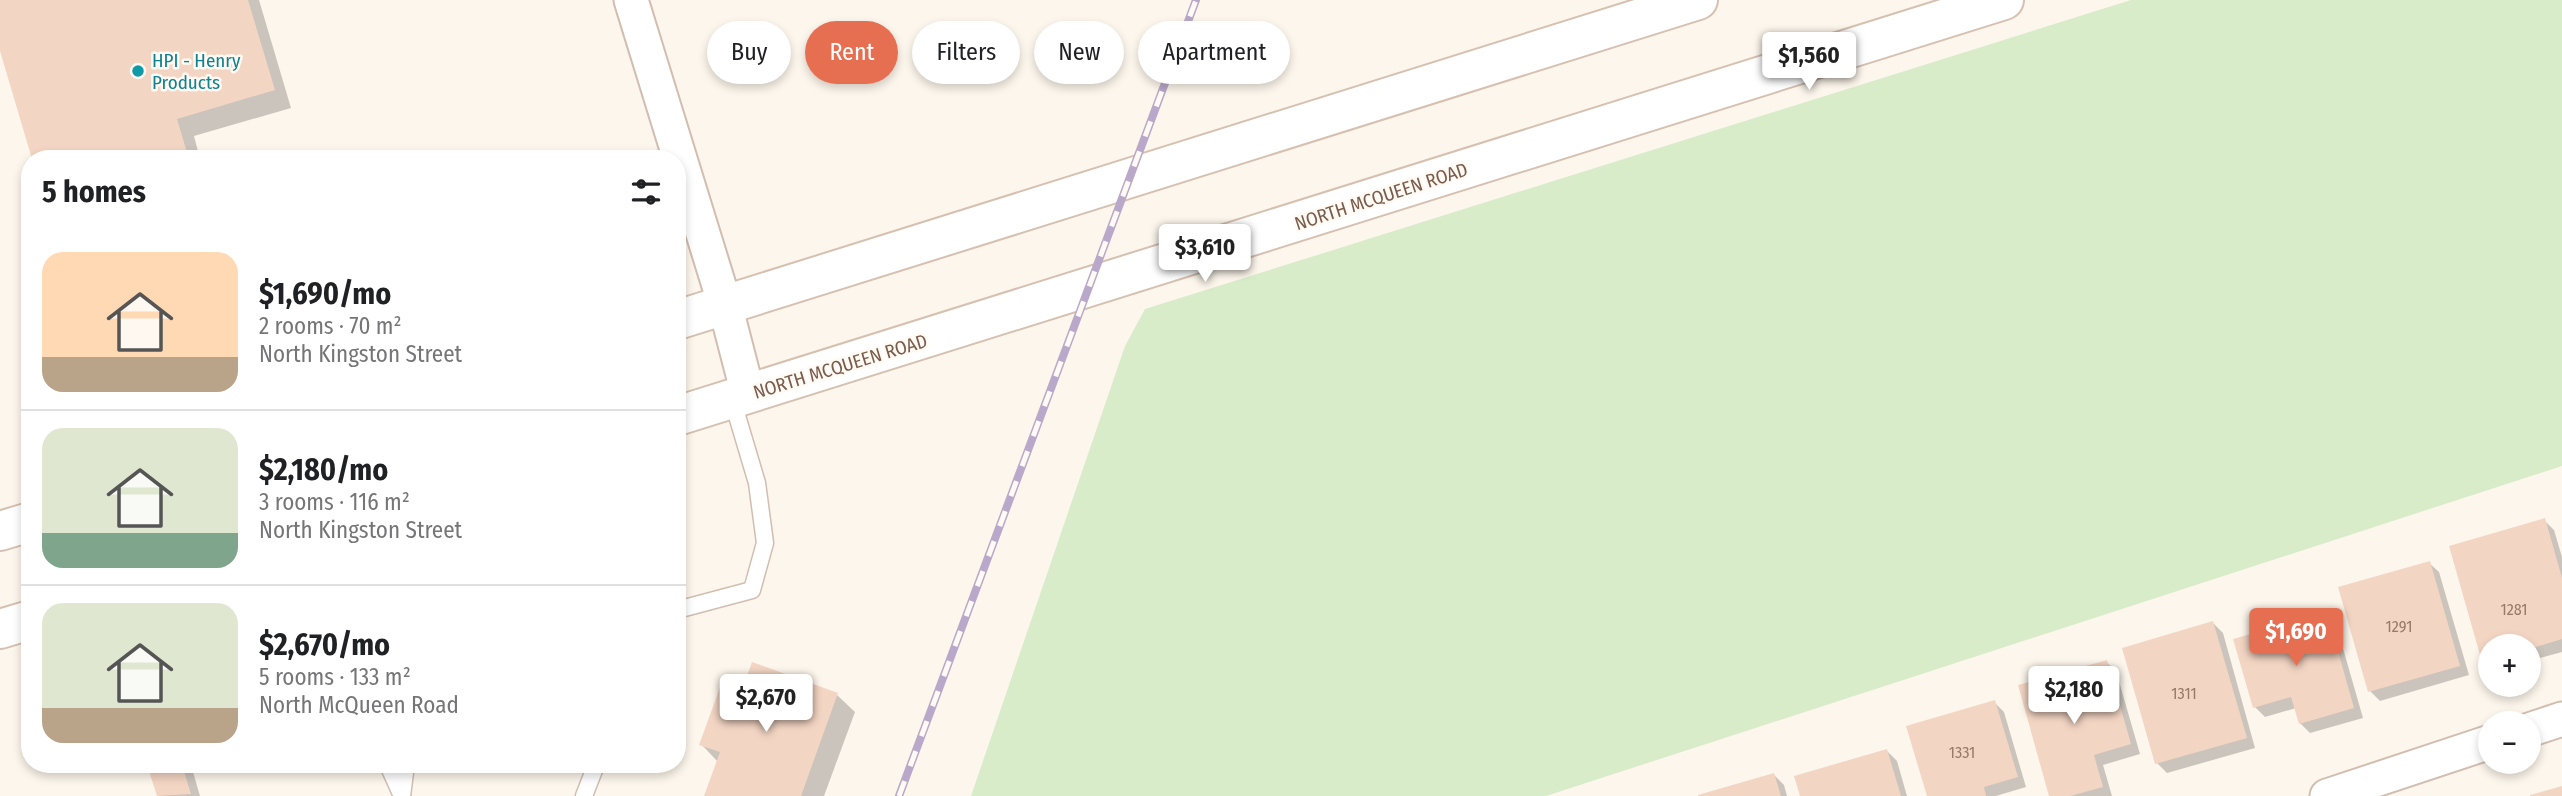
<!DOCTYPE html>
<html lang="en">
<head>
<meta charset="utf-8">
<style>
	body { margin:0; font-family:"Fira Sans Condensed",sans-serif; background:#f6f6f6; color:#202124; height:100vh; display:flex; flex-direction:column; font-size:26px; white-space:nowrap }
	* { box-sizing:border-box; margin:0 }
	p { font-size:23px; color:#757577 }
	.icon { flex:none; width:38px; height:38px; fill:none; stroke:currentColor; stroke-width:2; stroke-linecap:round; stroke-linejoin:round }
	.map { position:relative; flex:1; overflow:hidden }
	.panel { position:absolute; left:21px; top:150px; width:665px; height:623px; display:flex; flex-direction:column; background:#fff; border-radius:28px; box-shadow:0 4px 10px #0003 }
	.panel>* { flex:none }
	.banner { position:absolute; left:707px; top:21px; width:665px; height:63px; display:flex; gap:14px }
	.fabs { position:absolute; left:2478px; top:634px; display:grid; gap:14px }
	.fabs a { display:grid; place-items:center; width:63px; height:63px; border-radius:50%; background:#fff; box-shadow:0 4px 10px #0003; font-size:35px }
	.price { position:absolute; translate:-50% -60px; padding:0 16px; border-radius:7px; background:#fff; color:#222; font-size:23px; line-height:46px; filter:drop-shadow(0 2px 4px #0008) }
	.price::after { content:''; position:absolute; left:50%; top:42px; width:21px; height:16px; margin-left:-10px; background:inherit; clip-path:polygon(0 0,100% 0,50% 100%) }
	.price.current { background:#e76f51; color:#fff }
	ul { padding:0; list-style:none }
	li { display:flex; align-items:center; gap:21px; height:175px; padding:0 21px }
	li+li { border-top:2px solid #e0e0e0 }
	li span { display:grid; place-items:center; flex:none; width:196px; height:140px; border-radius:21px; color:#555 }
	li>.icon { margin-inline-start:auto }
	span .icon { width:84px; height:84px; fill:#fffc; stroke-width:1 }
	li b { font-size:30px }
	h2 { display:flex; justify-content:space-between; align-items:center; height:84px; padding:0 21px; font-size:30px }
	.pill { padding:0 24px; border-radius:32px; background:#fff; box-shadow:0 4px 10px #0003; font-size:24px; line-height:63px }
	.pill.current { background:#e76f51; color:#fff }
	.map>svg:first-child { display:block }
</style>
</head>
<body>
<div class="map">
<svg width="2562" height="796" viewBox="0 0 2562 796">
	<rect width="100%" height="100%" fill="#fdf6ec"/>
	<!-- green -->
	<path fill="#d8ecc9" d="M2131,0H2562V466L1546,796H971L1125,346L1145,309Z"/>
	<!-- shadow -->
	<g fill="#0003">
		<path d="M0,0H259L291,108L194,136L200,159H34L0,45Z"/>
		<path d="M2544,520L2554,530L2562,557V652L2529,661V646H2490V668L2484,661L2451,547Z"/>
		<path d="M2429,563L2439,572L2469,675L2380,701L2370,691Z"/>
		<path d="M2326,614L2336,624L2363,718L2310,733L2300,723L2296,708L2265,717L2255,707Z"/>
		<path d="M2213,623L2223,633L2255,748L2167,773L2157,763Z"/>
		<path d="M2106,662L2116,671L2140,754L2103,765L2112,796H2051Z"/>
		<path d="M753,664L837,695L855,712L824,796H706L718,762L701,744L743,693Z"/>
		<path d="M1994,702L2004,712L2026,787L1996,796H1929Z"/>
		<path d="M1887,751L1897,761L1907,796H1801Z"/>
		<path d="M149,765H191L200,796H158Z"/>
		<path d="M1774,775L1784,785L1787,796H1702Z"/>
	</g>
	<!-- building -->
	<g fill="#f3d5c3">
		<path d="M0,0H248L275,90L177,119L189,159H32L0,51Z"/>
		<path d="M2545,518L2562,578V639L2529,649V646H2490V660L2482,662L2449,546Z"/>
		<path d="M2430,561L2460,666L2368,692L2338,587Z"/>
		<path d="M2327,612L2354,708L2299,724L2291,697L2253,708L2233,639Z"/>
		<path d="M2213,621L2247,738L2155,764L2122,648Z"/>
		<path d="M2107,660L2131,744L2094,755L2103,787L2070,796H2049L2018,685Z"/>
		<path d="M752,662L838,693L801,796H704L720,752L699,745L722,682L742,690Z"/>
		<path d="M1995,700L2018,777L1984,787L1986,796H1927L1906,726Z"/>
		<path d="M1887,749L1901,796H1800L1794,776Z"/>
		<path d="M147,765H182L191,794L157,796Z"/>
		<path d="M1774,773L1781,796H1698V795Z"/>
		<path d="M2562,786V796H2530V795Z"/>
	</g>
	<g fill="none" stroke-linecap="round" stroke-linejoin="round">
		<defs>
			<g id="lane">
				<path d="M677,610L752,590L765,543L757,483L732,399"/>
				<path d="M388,765L402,796"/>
				<path d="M402,796L406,765"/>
				<path d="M584,796L596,765"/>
			</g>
			<g id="street">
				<path d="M631,0L725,305L748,394"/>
				<path d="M2529,730L2562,719"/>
				<path d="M2327,796L2490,742"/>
			</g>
			<g id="secondary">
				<path d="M677,320L1698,0"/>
				<path d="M677,416L2004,0"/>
				<path d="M0,531L30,522"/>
				<path d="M0,629L30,620"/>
			</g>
		</defs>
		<!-- lane casing -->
		<use href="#lane" stroke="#d1beb0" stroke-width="19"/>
		<!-- street casing -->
		<use href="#street" stroke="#d1beb0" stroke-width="37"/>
		<!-- secondary casing -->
		<use href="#secondary" stroke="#d6c0b0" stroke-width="42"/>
		<!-- lane -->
		<use href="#lane" stroke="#fff" stroke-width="16"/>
		<!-- street -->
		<use href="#street" stroke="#fff" stroke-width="33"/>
		<!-- secondary -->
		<use href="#secondary" stroke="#fff" stroke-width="38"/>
		<defs>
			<path id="rail" d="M899,796L1196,0"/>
		</defs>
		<!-- rail casing -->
		<use href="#rail" stroke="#b9a8c9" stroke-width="8"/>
		<!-- rail -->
		<use href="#rail" stroke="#fffaf3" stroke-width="5" stroke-dasharray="16" stroke-linecap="butt"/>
	</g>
	<!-- markers -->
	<circle fill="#0f9aa8" stroke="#fffaf3" stroke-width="2.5" cx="138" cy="71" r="7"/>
	<g text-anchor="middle" stroke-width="5" stroke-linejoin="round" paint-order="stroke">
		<!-- number labels -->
		<g font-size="16" fill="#987a6a">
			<text x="2514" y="615">1281</text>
			<text x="2399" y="632">1291</text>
			<text x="2184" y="699">1311</text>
			<text x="1962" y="758">1331</text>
		</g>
		<!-- culture labels -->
		<g font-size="19" fill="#0d838f" stroke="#fffaf3" text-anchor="start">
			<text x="152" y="67">HPI - Henry<tspan x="152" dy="22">Products</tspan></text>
		</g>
		<!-- street labels -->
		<g font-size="19" fill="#7a5c4d" stroke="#fffaf3">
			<text transform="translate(1381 196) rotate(-18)" y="7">NORTH MCQUEEN ROAD</text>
			<text transform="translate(840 366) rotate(-17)" y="7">NORTH MCQUEEN ROAD</text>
		</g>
	</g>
</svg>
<div class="fabs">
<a>+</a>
<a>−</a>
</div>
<b class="price" style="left:1809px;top:92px">$1,560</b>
<b class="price" style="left:1205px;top:284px">$3,610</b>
<b class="price current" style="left:2296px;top:668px">$1,690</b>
<b class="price" style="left:2074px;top:726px">$2,180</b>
<b class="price" style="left:766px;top:734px">$2,670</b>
<div class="banner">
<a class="pill">Buy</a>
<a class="pill current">Rent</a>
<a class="pill">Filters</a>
<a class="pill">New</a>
<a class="pill">Apartment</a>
</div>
<section class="panel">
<h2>5 homes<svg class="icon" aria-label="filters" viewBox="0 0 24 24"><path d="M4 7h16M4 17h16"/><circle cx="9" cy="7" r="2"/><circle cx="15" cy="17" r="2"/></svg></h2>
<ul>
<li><span style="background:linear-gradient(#ffd9b3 75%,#b9a48a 0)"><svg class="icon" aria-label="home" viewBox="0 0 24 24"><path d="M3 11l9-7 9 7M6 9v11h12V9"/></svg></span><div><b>$1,690/mo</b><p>2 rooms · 70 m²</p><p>North Kingston Street</p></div></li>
<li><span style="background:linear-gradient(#dfe7d0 75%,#7fa58c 0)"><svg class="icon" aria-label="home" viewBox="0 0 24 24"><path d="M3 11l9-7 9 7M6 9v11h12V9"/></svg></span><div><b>$2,180/mo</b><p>3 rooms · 116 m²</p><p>North Kingston Street</p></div></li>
<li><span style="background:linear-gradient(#dfe7d0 75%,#b9a48a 0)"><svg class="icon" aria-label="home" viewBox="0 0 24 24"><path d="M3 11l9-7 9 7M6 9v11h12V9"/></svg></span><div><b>$2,670/mo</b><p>5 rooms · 133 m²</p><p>North McQueen Road</p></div></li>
</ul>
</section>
</div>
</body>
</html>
